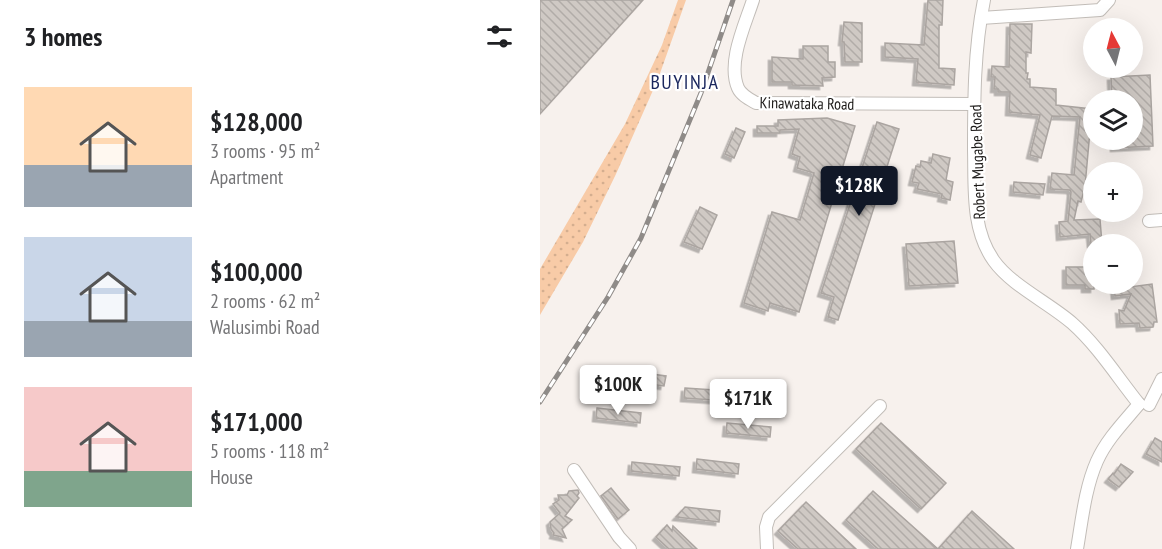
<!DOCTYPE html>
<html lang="en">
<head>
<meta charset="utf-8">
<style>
	body { margin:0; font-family:"PT Sans Narrow",sans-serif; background:#f6f6f6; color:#202124; height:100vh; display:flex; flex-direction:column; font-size:22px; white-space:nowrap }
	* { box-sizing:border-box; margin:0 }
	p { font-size:20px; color:#757577 }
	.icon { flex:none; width:33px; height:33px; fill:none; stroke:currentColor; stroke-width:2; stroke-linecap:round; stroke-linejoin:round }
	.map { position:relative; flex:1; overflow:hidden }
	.details { display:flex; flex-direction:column; background:#fff; width:540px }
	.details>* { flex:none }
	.needle { width:39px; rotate:353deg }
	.tools { position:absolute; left:543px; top:18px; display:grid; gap:12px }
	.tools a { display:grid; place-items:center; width:60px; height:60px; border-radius:50%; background:#fff; box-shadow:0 6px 24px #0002; font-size:30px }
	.price { position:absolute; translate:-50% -51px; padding:0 14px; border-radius:6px; background:#fff; color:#222; font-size:20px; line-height:39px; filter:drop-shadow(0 2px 3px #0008) }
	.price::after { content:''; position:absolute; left:50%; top:36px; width:18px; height:14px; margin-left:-9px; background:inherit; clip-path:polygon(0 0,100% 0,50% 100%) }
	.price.on { background:#111827; color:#fff }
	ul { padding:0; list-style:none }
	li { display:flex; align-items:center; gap:18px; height:150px; padding:0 24px }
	li span { display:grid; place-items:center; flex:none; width:168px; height:120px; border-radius:0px; color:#555 }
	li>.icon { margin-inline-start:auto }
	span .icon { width:72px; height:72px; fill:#fffc; stroke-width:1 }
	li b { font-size:26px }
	h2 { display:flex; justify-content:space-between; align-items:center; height:72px; padding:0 24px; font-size:26px }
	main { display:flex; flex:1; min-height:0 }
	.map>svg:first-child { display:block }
</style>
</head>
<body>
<main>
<section class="details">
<h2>3 homes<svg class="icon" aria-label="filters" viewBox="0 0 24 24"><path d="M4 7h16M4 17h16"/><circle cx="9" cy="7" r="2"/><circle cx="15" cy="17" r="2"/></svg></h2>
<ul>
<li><span style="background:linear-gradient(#ffd9b3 65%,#9aa5b1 0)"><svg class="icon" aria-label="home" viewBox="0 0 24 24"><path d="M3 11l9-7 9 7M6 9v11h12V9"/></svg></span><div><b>$128,000</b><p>3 rooms · 95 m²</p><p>Apartment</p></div></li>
<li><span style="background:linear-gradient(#c9d6e8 70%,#9aa5b1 0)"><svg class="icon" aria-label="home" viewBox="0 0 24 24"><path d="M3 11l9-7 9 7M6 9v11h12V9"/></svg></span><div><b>$100,000</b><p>2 rooms · 62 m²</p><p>Walusimbi Road</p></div></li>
<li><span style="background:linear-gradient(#f6c9c9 70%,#7fa58c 0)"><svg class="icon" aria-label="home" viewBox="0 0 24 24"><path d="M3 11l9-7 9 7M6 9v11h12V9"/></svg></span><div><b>$171,000</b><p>5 rooms · 118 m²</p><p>House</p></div></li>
</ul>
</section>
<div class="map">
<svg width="622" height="549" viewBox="0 0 622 549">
	<defs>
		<pattern id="grass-dots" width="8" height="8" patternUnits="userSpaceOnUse" patternTransform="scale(1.5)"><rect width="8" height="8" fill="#f8cba7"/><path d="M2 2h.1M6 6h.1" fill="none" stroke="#d4ae8f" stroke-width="1.8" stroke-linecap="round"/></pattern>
		<pattern id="building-back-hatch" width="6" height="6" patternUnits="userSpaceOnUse" patternTransform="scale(1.5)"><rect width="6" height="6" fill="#cfc9c4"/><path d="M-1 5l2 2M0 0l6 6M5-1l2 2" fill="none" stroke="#b1aca8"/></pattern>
		<filter id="shadow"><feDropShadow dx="-3.5" dy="3.5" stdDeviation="0" flood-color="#0004"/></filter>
	</defs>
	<rect width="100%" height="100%" fill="#f7f1ed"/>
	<!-- grass -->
	<path fill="url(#grass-dots)" d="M138,0H146L118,79L76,174L43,242L0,315V269L85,124L122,45Z"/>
	<!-- building -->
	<g fill="url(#building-back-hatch)" stroke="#aba5a1" stroke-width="1.5" filter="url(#shadow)">
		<path d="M0,0H103L0,114Z"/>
		<path d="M388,0H403L402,25H399V68L415,69L414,85L376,82L378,59L345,57V43L384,45Z"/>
		<path d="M304,22L322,23V62H305L304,42H302Z"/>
		<path d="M470,24H492L491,53L486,52V73H488L487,79H490V87L516,89V105L552,109L545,186L541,202L538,201L534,220L560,219L562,244H551L550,234L520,237L519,222L528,221L531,192L530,190L510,189L512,173L534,175L540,117L512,116L501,158L490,155L500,115L469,112L470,92H458V89H454L455,77H451L452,66L469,67Z"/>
		<path d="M263,46H288V62H295V77L282,78L283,86L252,85V82H232V57L263,59Z"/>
		<path d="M610,75L613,146L574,148V140H592V100H572L571,77Z"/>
		<path d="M287,118L315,126L259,312L230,303L228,311L204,303L232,212L260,220L274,173L257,168L260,157L252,154L259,129L240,130V133H217V126H238V120Z"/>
		<path d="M337,122L359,129L298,320L288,317L294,297L281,293Z"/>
		<path d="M196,128L205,132L194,158L185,154Z"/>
		<path d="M393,154L410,158L406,180L413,182L410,200L401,198L402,194L377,189L379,183L372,182L376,166L380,167L381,161L391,163Z"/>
		<path d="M474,182L505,184L503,195L473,192Z"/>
		<path d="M160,207L177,215L162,249L144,242Z"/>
		<path d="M414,241L418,283L369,286L366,244Z"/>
		<path d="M526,267H554V289H545V285H526Z"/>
		<path d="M579,284H590V287L612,284L617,322H614L613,327L600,328L599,323L580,324L579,310L584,311L591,294L575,296L574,286L579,285Z"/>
		<path d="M81,370L126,376L124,386L79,380Z"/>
		<path d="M145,388L189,391L188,401L144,398Z"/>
		<path d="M57,408L101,413L100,423L56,418Z"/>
		<path d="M187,423L231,427L230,437L186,433Z"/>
		<path d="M341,423L406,483L381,509L316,449Z"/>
		<path d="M615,438L622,442V462L606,454Z"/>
		<path d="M157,459L199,464L198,474L156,469Z"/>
		<path d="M92,462L140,467L139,476L91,471Z"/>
		<path d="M581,464L593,472L579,487L568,479L573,473L574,474Z"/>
		<path d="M71,488L89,510L78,519L61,496Z"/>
		<path d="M38,490L39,493L37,496L39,498L25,516L32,520L22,529L26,538L13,535L14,533L11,529L10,522L20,513L13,504L19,500L18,495H27L29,491Z"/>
		<path d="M333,491L398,549L432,511L474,549H338L306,520Z"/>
		<path d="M266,502L299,533L316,549H258L238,531Z"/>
		<path d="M145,507L180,511L179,522L136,517Z"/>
		<path d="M127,525L132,531L133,526L157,549H129L116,537Z"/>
	</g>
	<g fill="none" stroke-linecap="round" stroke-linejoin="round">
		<defs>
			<g id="minor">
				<path d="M213,0C205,25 187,62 198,88C201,95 209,99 216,103L434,104"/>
				<path d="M444,0C434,50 434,100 434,150C435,187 431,229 454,261C471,285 509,303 532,323C558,346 578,378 599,404"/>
				<path d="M441,18L560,10L569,0"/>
				<path d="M609,221L622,220"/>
				<path d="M609,405L622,379"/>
				<path d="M34,470L79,537L90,549"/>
				<path d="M227,549L226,527L229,517L340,406"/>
				<path d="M537,549C542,520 545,488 557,461C567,439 584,422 599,404"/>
			</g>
		</defs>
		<!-- minor casing -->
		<use href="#minor" stroke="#c2bdb8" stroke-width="14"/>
		<!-- minor -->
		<use href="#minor" stroke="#fff" stroke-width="12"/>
		<defs>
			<path id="rail" d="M0,402L68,297L101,238L161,93L193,0"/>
		</defs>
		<!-- rail casing -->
		<use href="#rail" stroke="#8f8b88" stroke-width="5"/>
		<!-- rail -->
		<use href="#rail" stroke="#fff" stroke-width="3" stroke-dasharray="9" stroke-linecap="butt"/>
	</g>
	<g text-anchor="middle" stroke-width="4.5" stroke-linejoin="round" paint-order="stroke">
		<!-- street labels -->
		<g font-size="16" fill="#1e1c1a" stroke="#fff">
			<text transform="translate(267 103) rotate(1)" y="6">Kinawataka Road</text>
			<text transform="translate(437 162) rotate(-92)" y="6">Robert Mugabe Road</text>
		</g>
		<!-- quarter labels -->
		<g font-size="20" letter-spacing="1.5" fill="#1a265d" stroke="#fff">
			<text x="145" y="89">BUYINJA</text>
		</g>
	</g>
</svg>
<div class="tools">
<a><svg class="needle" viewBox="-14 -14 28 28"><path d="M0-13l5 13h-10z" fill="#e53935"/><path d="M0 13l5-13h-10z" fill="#757577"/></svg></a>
<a><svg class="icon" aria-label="layers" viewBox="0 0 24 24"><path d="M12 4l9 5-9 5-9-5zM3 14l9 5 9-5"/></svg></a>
<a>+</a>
<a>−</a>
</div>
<b class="price on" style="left:319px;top:217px">$128K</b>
<b class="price" style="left:78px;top:416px">$100K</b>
<b class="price" style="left:208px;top:430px">$171K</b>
</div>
</main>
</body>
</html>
